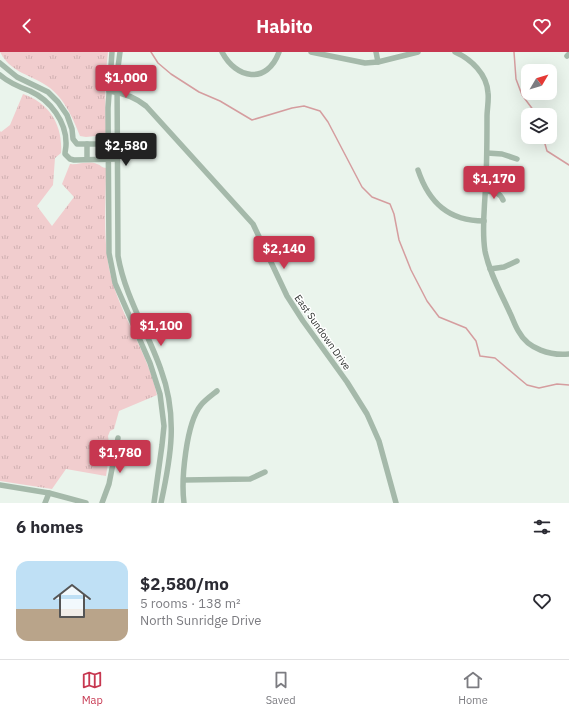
<!DOCTYPE html>
<html lang="en">
<head>
<meta charset="utf-8">
<style>
	body { margin:0; font-family:"IBM Plex Sans",sans-serif; background:#f7f7f7; color:#2b2b33; height:100vh; display:flex; flex-direction:column; font-size:15px; white-space:nowrap }
	* { box-sizing:border-box; margin:0 }
	p { font-size:13px; color:#7c7c81 }
	.icon { flex:none; width:22px; height:22px; fill:none; stroke:currentColor; stroke-width:2; stroke-linecap:round; stroke-linejoin:round }
	.map { position:relative; height:451px; overflow:hidden }
	.details { display:flex; flex-direction:column; background:#fff; flex:1 }
	.details>* { flex:none }
	.needle { width:26px; rotate:52deg }
	.controls { position:absolute; left:521px; top:12px; display:grid; gap:8px }
	.controls a { display:grid; place-items:center; width:36px; height:36px; border-radius:8px; background:#fff; box-shadow:0 4px 16px #0002; font-size:20px }
	.price { position:absolute; translate:-50% -34px; padding:0 9px; border-radius:4px; background:#c73750; color:#fff; font-size:13px; line-height:26px; filter:drop-shadow(0 1px 2px #0008) }
	.price::after { content:''; position:absolute; left:50%; top:24px; width:12px; height:9px; margin-left:-6px; background:inherit; clip-path:polygon(0 0,100% 0,50% 100%) }
	.price.on { background:#222; color:#fff }
	ul { padding:0; list-style:none }
	li { display:flex; align-items:center; gap:12px; height:100px; padding:0 16px }
	li+li { border-top:1px solid #e1e1e2 }
	li span { display:grid; place-items:center; flex:none; width:112px; height:80px; border-radius:12px; color:#555 }
	li>.icon { margin-inline-start:auto }
	span .icon { width:48px; height:48px; fill:#fffc; stroke-width:1 }
	li b { font-size:17px }
	h2 { display:flex; justify-content:space-between; align-items:center; height:48px; padding:0 16px; font-size:17px }
	header { display:flex; justify-content:space-between; align-items:center; height:52px; padding:0 16px; background:#c73750; color:#fff; font-size:18px; font-weight:700 }
	.dock { display:flex; justify-content:space-around; align-items:center; height:56px; border-top:1px solid #e1e1e2; background:#fff; font-size:11px; color:#7c7c81 }
	.dock a { display:grid; justify-items:center; gap:2px }
	.dock .on { color:#c73750 }
	.map>svg:first-child { display:block }
</style>
</head>
<body>
<header><svg class="icon" aria-label="back" viewBox="0 0 24 24"><path d="M15 5l-7 7 7 7"/></svg>Habito<svg class="icon" aria-label="heart" viewBox="0 0 24 24"><path d="M12 20l-8-8c-3-5 5-10 8-4 3-6 11-1 8 4z"/></svg></header>
<div class="map">
<svg width="569" height="451" viewBox="0 0 569 451">
	<defs>
		<pattern id="grass-tufts" width="24" height="20" patternUnits="userSpaceOnUse"><rect width="24" height="20" fill="#f1cdce"/><path d="M3 7l-1-3M5 7V3M7 7l1-3M15 17l-1-3M17 17v-4M19 17l1-3" fill="none" stroke="#cfb0b1"/></pattern>
	</defs>
	<rect width="100%" height="100%" fill="#eaf4ec"/>
	<!-- grass -->
	<g fill="url(#grass-tufts)">
		<path d="M0,0H108L105,28L106,83L86,85L80,84C72,64 63,43 44,32C26,21 11,20 0,0Z"/>
		<path d="M23,42C50,51 63,74 61,101L55,106L53,133L37,154L52,174L74,145L62,132L70,112C78,113 89,108 97,112C101,113 102,116 106,116C106,156 101,199 115,238C127,273 149,306 157,343L119,359L114,377L110,379L108,384L110,398L106,424L66,417L52,437L0,429V79L1,80L10,73Z"/>
	</g>
	<g fill="none" stroke-linecap="round" stroke-linejoin="round">
		<!-- stream -->
		<g stroke="#d59d9f" stroke-width="1.5">
			<path d="M151,0L158,11L171,22L199,40L220,49L252,68L292,56L304,54L320,59L328,70L362,135L372,145L390,152L394,162L399,188L411,218L427,249L439,265L466,276L476,289L480,304L495,306L527,333L539,336L557,332L569,333"/>
			<path d="M514,0L516,27L522,43L537,63"/>
			<path d="M543,85L547,99L569,113"/>
		</g>
		<!-- minor -->
		<g stroke="#a5b9aa" stroke-width="5.5">
			<path d="M112,0L108,56L109,201L115,231L150,311L160,342L164,374L162,393L154,451"/>
			<path d="M120,0L117,23L118,204C125,245 148,280 161,318C178,364 171,405 161,451"/>
			<path d="M222,0C236,27 267,33 279,0"/>
			<path d="M311,0L365,11L378,10L418,0"/>
			<path d="M376,0L378,10"/>
			<path d="M455,0C471,7 487,22 488,41C489,48 487,57 487,65C487,91 487,118 485,144C484,162 482,181 485,199C489,220 501,241 510,261C513,267 515,274 519,280C528,297 551,304 569,302"/>
			<path d="M567,4L569,2"/>
			<path d="M0,11L17,25L48,40L58,50L67,63L72,77L73,87L77,92H117"/>
			<path d="M0,23C9,31 19,35 30,39C50,48 67,70 66,93C66,96 65,99 65,102L70,107L74,108L117,107"/>
			<path d="M109,39C124,41 135,45 146,54L253,172L287,244L303,269L347,330L367,362L379,389L396,451"/>
			<path d="M87,92V107"/>
			<path d="M487,101L502,102L517,107"/>
			<path d="M418,118C429,151 449,169 484,169"/>
			<path d="M486,139C495,140 499,140 503,148"/>
			<path d="M490,217L504,215L517,209"/>
			<path d="M184,428L250,427L265,420"/>
			<path d="M0,433L49,441L86,451"/>
			<path d="M45,451L49,441"/>
			<path d="M102,451L109,432L118,386"/>
			<path d="M184,451C181,428 186,371 201,353C205,348 212,343 217,339"/>
		</g>
	</g>
	<g text-anchor="middle" stroke-width="3" stroke-linejoin="round" paint-order="stroke">
		<!-- street labels -->
		<g font-size="10" fill="#2e322f" stroke="#fff">
			<text transform="translate(323 280) rotate(55)" y="4">East Sundown Drive</text>
		</g>
	</g>
</svg>
<div class="controls">
<a><svg class="needle" viewBox="-14 -14 28 28"><path d="M0-13l5 13h-10z" fill="#e53935"/><path d="M0 13l5-13h-10z" fill="#7c7c81"/></svg></a>
<a><svg class="icon" aria-label="layers" viewBox="0 0 24 24"><path d="M12 4l9 5-9 5-9-5zM3 14l9 5 9-5"/></svg></a>
</div>
<b class="price" style="left:126px;top:47px">$1,000</b>
<b class="price on" style="left:126px;top:115px">$2,580</b>
<b class="price" style="left:494px;top:148px">$1,170</b>
<b class="price" style="left:284px;top:218px">$2,140</b>
<b class="price" style="left:161px;top:295px">$1,100</b>
<b class="price" style="left:120px;top:422px">$1,780</b>
</div>
<section class="details">
<h2>6 homes<svg class="icon" aria-label="filters" viewBox="0 0 24 24"><path d="M4 7h16M4 17h16"/><circle cx="9" cy="7" r="2"/><circle cx="15" cy="17" r="2"/></svg></h2>
<ul>
<li><span style="background:linear-gradient(#bfe0f5 60%,#b9a48a 0)"><svg class="icon" aria-label="home" viewBox="0 0 24 24"><path d="M3 11l9-7 9 7M6 9v11h12V9"/></svg></span><div><b>$2,580/mo</b><p>5 rooms · 138 m²</p><p>North Sunridge Drive</p></div><svg class="icon" aria-label="heart" viewBox="0 0 24 24"><path d="M12 20l-8-8c-3-5 5-10 8-4 3-6 11-1 8 4z"/></svg></li>
</ul>
</section>
<nav class="dock">
<a class="on"><svg class="icon" aria-label="map" viewBox="0 0 24 24"><path d="M3 6l6-2 6 2 6-2v14l-6 2-6-2-6 2zM9 4v14M15 6v14"/></svg>Map</a>
<a><svg class="icon" aria-label="saved" viewBox="0 0 24 24"><path d="M7 4h10v16l-5-4-5 4z"/></svg>Saved</a>
<a><svg class="icon" aria-label="home" viewBox="0 0 24 24"><path d="M3 11l9-7 9 7M6 9v11h12V9"/></svg>Home</a>
</nav>
</body>
</html>
